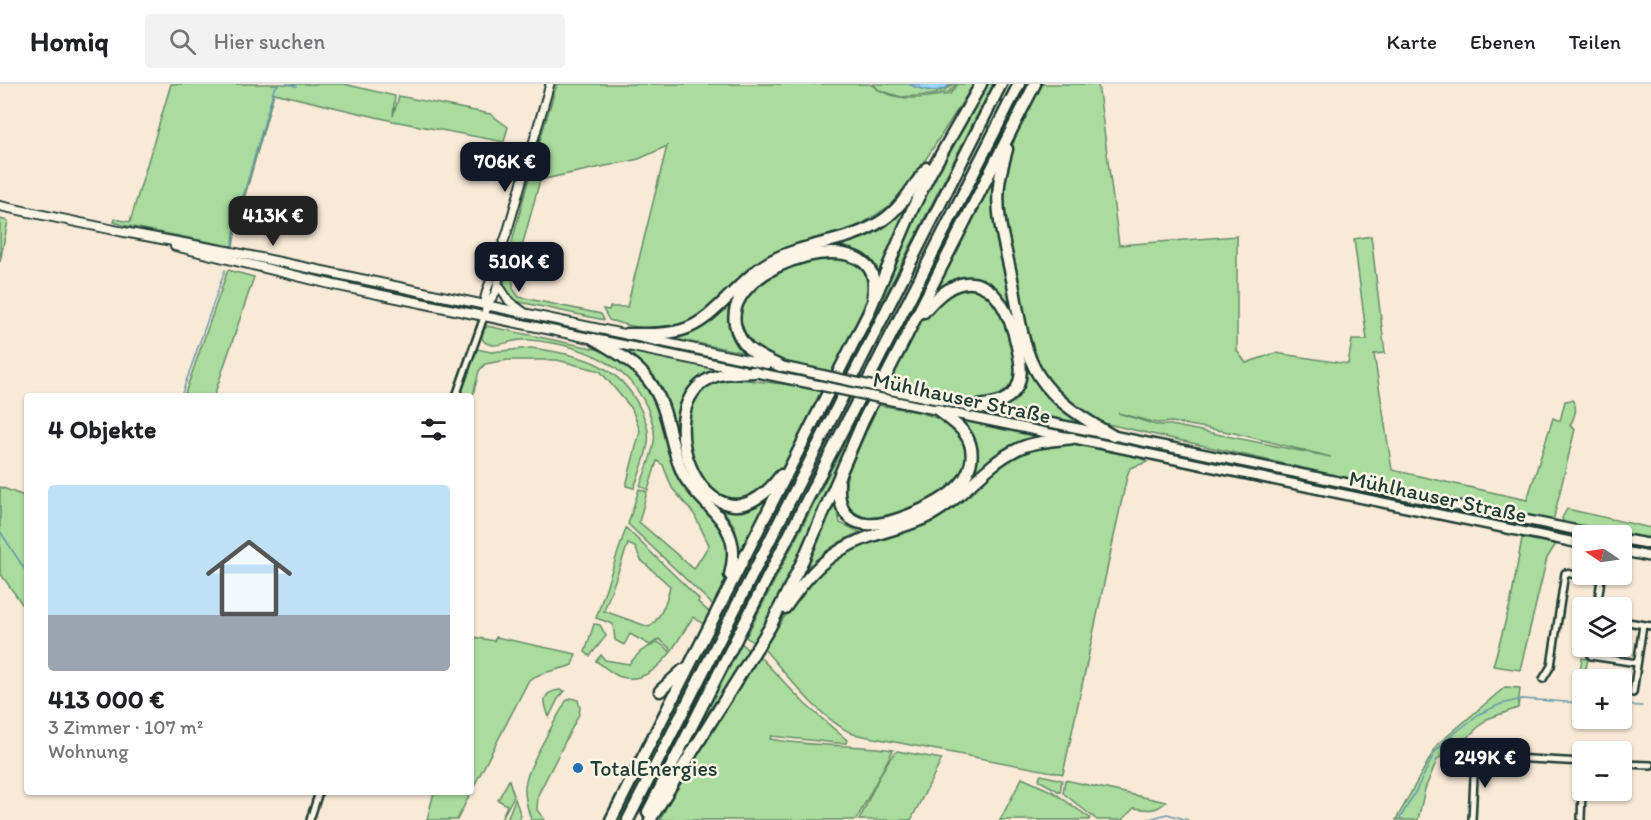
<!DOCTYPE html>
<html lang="de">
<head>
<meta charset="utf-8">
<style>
	body { margin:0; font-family:Itim,sans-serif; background:#f2f2f2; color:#202124; height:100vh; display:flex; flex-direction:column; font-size:22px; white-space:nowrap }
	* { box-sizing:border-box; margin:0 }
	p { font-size:20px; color:#757577 }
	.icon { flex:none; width:33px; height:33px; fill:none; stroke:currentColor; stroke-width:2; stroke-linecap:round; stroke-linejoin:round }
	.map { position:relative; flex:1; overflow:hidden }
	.panel { position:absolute; left:24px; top:309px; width:450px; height:402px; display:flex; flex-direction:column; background:#fff; border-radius:6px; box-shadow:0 2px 4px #0004 }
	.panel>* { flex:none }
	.needle { width:39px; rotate:283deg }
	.buttons { position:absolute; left:1572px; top:441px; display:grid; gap:12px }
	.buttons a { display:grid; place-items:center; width:60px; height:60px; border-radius:6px; background:#fff; box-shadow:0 2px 4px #0004; font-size:30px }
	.price { position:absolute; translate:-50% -51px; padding:0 14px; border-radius:12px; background:#111827; color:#fff; font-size:20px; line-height:39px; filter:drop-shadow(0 2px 3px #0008) }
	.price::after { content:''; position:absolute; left:50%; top:36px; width:18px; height:14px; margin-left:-9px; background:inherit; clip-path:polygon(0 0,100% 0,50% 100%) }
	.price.active { background:#222; color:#fff }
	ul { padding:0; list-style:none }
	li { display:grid; align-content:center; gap:12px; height:318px; padding:0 24px }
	li span { display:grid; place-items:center; height:186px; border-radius:6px; color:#555 }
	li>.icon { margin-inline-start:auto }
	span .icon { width:108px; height:108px; fill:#fffc; stroke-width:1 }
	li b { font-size:26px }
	h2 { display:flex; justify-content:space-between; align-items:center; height:72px; padding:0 24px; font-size:26px }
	header { display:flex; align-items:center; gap:36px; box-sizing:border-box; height:84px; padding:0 30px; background:#fff; border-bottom:2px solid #e0e0e0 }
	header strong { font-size:28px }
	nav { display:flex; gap:33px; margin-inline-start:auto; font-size:21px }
	.search { width:420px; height:54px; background:#f2f2f2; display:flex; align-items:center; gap:15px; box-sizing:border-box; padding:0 21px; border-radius:6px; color:#757577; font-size:22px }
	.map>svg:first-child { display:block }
</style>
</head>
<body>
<header>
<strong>Homiq</strong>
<div class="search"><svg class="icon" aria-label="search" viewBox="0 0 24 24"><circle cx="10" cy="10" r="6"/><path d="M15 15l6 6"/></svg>Hier suchen</div>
<nav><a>Karte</a><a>Ebenen</a><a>Teilen</a></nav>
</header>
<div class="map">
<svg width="1651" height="736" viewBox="0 0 1651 736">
	<rect width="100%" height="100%" fill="#f9e9d7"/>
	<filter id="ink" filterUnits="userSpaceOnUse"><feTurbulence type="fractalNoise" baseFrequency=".0167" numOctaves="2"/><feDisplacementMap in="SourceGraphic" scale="12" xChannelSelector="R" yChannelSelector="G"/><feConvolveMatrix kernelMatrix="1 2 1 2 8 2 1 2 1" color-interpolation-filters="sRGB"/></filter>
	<g filter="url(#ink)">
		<!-- green -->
		<g fill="#a9dc9d" stroke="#648c68" stroke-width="1.5" fill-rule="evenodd">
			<path d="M171,0H344L395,12L393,32L399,12L490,30L508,43L504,58L393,37L274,9L237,140L233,162H230L123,141L114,138L115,135L130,138Z"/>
			<path d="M557,0H870C895,20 921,14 950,10L958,0H974L908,103L891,121L859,142L748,187L701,232C671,250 640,246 609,236L603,225L609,226L610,223H627L667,62L639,75L540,96L516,185L506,181L532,82Z"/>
			<path d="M873,0C884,0 897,0 907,0C923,3 938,14 953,0H956L949,8L930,11L901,13L879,6Z"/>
			<path d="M986,0H993L845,290H841L914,127L968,29Z"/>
			<path d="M1028,0H1032L881,298L877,297Z"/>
			<path d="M1042,0H1098L1119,161L1237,152V267L1246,279L1275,269L1348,280L1352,256H1367L1354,155L1371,152L1385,269L1374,270L1392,386L1527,416L1553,334L1560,337L1565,317L1572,316C1579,324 1574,333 1570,342L1575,345L1553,437L1396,405L1103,339C1085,327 1065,317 1051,300C1028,272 1025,232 1018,197C1010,157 999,120 1008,79C1013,51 1029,25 1042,0ZM1118,329L1157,339L1172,338L1234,349L1331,373L1171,341H1156Z"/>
			<path d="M999,74L998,85L1018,244C1013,232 1008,216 998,207C991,201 961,196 952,199C943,202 935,209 929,215Z"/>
			<path d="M918,104L880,191C873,171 861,167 841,162L879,144Z"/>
			<path d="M0,135L8,137L0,178Z"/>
			<path d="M844,172C885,187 867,217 853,245C846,259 839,274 832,288C809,282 777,280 757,266C747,258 740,248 740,235C741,186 807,177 844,172Z"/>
			<path d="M228,186L254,193L214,312H184Z"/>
			<path d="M505,187L513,189V205L519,213L601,230L604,236L515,217C504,209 503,199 505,187Z"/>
			<path d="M971,202L993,212C1002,230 1025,281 1015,300C1001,329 946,316 921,309C910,307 900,302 890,300C902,271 920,225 948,209C954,205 964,204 971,202Z"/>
			<path d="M734,211C728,239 727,248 747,269L666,253Z"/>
			<path d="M487,242L606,267L640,291L656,315L676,383L692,413L713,432L723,446L731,467L728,491L713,521L628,440L639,405L647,408L639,438L694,485L709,461L694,430L672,404L663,381L657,377L648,406L640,402C645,388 652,373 654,358C656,346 651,334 647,323C625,276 578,260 529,256C516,254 505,261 493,261C485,260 482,257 481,250Z"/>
			<path d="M617,263L729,286C721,288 712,289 705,292C683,303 679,343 679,365C665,326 658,284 617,263Z"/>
			<path d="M531,264C577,270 618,278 640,324C645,335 650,346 648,359C646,375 639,390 634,404L626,402L640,347L632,325L600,287L557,276H508L485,280L479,287L472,315L471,312H459L472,270L477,265L491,268Z"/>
			<path d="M1024,269L1089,341L996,322L1010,315Z"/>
			<path d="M720,293L792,301L822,308C808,337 795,373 772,396C700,469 653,319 720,293Z"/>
			<path d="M831,310L834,311L723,529L720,525Z"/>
			<path d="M866,317L869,318L787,504L755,560L746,553Z"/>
			<path d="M878,321L919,328L939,335L959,347L967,361L968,377L961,394L934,416L885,435L865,434L856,429L850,426L845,412L847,391Z"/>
			<path d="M953,332L1048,351L1025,357L967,399V345Z"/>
			<path d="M1071,358C1096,363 1126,364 1147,378L1130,384L1127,392L1063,690L853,650C817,632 790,594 763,564L807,501L840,468L1005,377L1019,367Z"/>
			<path d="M0,403L27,413V527L0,489Z"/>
			<path d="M769,410L772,411L739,476L735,443L724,427C742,427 755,423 769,410Z"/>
			<path d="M835,415L840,439L860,448C829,461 819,473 798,498Z"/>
			<path d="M1567,425L1651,444V459L1564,440L1562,434Z"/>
			<path d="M626,444L699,515L698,518L710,529L703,540L693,533L672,566L659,555L650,561L630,550L624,561L615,556L613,540L596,534ZM628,460L635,463L641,476L670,502C667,517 661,534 649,543L604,527Z"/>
			<path d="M1522,454L1556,460L1547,474L1520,586L1493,582L1511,517Z"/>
			<path d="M718,534L722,538L621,736H616Z"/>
			<path d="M594,540L600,541L606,552L590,572L585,568Z"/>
			<path d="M474,553L494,557L496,553L576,570L572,581C558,587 543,586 529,596L471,708V565Z"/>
			<path d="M740,557L749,568L696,646Z"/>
			<path d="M658,558L671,568C659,583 643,599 621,593C613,591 604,582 596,577L601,571L605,576L629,580L641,567Z"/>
			<path d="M758,571L806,621L847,656L846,659H837L771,652L770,655C810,663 852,660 893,666L856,736H660L671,714Z"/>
			<path d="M1582,574L1588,575L1582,602L1578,601Z"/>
			<path d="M1505,603L1520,604L1518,624L1487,635L1471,650L1437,676L1425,705L1418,736H1396L1437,661Z"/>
			<path d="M559,606L565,607L558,615L549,633C544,619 540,609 559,606Z"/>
			<path d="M571,614L578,616L580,624L579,630L538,711L537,726L545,736H531C528,725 524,714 525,703C526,684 556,636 566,617Z"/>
			<path d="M897,667L942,675L911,736H859C868,719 883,678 897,667Z"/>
			<path d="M1041,691L1062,696L1060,708L1040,697L1039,694Z"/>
			<path d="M1022,694L1053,708L1090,734L1089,736H1000Z"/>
			<path d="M509,696L514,712L501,736L507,721L498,716Z"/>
			<path d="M1065,696L1166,718C1155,728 1148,726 1134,724L1122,736H1097L1063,709Z"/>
			<path d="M434,708H471L457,736H427Z"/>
			<path d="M515,715L521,732L519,736H508V733Z"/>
		</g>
		<!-- water -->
		<path fill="#97d4f8" stroke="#6798aa" stroke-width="1.5" d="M909,0H951C939,11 923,7 909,0Z"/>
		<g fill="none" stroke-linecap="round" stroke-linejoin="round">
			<!-- stream -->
			<g stroke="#6798aa" stroke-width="1.5">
				<path d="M286,0L296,2"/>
				<path d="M232,162L236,137L274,5L279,0"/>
				<path d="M181,312L225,186"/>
				<path d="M0,447L27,489"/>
				<path d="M1622,621L1642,622"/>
				<path d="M1146,736L1167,730L1188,736"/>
				<path d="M1399,736L1417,705L1435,668L1446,656L1479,630L1501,620L1522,615L1582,619"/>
			</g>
			<defs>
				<g id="minor">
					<path d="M456,312L484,233"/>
					<path d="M1622,537L1651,542"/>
					<path d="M1592,562L1591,572L1637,579"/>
					<path d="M1543,595L1551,582L1565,489L1601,495L1597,524"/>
					<path d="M1633,609L1643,541"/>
					<path d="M1622,680L1651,681"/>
					<path d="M310,736L319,708"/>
					<path d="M1472,736L1475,672L1582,678"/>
					<path d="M1581,736L1582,706"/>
				</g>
				<g id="tertiary">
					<path d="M498,200L509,217L524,228"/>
					<path d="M487,221L485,213L487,206L507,149L550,0"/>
					<path d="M484,233L487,221L496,208L504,167"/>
				</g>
				<g id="secondary">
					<path d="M0,122L124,148L232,168L767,280"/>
					<path d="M175,162L334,201L743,286"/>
				</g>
				<g id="primary">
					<path d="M780,282L818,290"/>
					<path d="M754,288L813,300"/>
					<path d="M900,308L1605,452"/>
					<path d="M894,317L1582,460"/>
					<path d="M1622,455L1651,460"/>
					<path d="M1622,467L1651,473"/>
				</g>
				<g id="motorway">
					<path d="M1007,65C1004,77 1000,89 999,101C995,134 1007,168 1013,200C1019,231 1022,265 1039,292C1057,320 1085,335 1113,352"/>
					<path d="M924,228C967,175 1003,200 1016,258C1020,275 1026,296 1012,310C1001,321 983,321 969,323"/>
					<path d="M627,250C645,250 664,251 682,246C716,236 738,195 771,177C806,158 850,159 883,136C902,123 913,102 927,84"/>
					<path d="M594,255C614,267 635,278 649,297C671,325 668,362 684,392C697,415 723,429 731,455C735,467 733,479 730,491"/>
					<path d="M780,282C769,277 758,272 748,264C741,257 737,249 735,240C724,177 888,132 873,212"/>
					<path d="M754,288C737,289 719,288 705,297C653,332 701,453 759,413C767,408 775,399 781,391"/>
					<path d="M839,398C836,452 879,444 914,429C931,422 953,411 964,395C970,386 973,374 971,364C968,346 951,337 938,326"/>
					<path d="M785,524C808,491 827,468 866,454C888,446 910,442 931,431C963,414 984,382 1014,367C1032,357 1053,357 1072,354"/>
					<path d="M660,607L683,586"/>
					<path d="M648,728L1019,0"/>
					<path d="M611,736L868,230L912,126L931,88L981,0"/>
					<path d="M628,736L1001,0"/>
					<path d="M650,736L770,543L803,476L863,337L1035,0"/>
				</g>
			</defs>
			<!-- minor casing -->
			<use href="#minor" stroke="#1f3d34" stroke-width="10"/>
			<!-- tertiary casing -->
			<use href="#tertiary" stroke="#1f3d34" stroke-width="11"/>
			<!-- secondary casing -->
			<use href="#secondary" stroke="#1f3d34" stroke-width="12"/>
			<!-- primary casing -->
			<use href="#primary" stroke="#1f3d34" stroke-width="13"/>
			<!-- motorway casing -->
			<use href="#motorway" stroke="#1f3d34" stroke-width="15"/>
			<!-- minor -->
			<use href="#minor" stroke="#fcf5e5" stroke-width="5"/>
			<!-- tertiary -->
			<use href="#tertiary" stroke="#fcf5e5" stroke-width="7"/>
			<!-- secondary -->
			<use href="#secondary" stroke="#fcf5e5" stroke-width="8"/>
			<!-- primary -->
			<use href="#primary" stroke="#fcf5e5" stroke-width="8"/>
			<!-- motorway -->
			<use href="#motorway" stroke="#fcf5e5" stroke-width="10"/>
			<defs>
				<g id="primary-bridge">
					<path d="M818,290L900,308"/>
					<path d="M813,300L894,317"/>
				</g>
			</defs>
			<!-- primary-bridge casing -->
			<use href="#primary-bridge" stroke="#1f3d34" stroke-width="13" stroke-linecap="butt"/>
			<!-- primary-bridge -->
			<use href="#primary-bridge" stroke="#fcf5e5" stroke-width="8"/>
		</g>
	</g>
	<!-- markers -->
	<circle fill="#1f6fb2" stroke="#fcf5e5" stroke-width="2" cx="578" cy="684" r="6"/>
	<g text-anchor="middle" stroke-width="5" stroke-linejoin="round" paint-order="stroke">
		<!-- street labels -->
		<g font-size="22" fill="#1f3d34" stroke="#fcf5e5">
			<text transform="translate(962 313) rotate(12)" y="8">Mühlhauser Straße</text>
			<text transform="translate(1438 412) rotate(12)" y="8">Mühlhauser Straße</text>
		</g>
		<!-- poi labels -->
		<g font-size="22" fill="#1f3d34" stroke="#fcf5e5" text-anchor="start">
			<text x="590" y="692">TotalEnergies</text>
		</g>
	</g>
</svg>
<div class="buttons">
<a><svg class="needle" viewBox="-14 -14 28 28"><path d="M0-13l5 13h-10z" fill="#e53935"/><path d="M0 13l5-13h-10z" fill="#757577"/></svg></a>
<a><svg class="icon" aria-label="layers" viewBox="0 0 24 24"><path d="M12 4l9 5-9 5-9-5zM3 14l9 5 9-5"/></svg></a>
<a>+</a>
<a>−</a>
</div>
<b class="price" style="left:505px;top:109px">706K €</b>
<b class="price active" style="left:273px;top:163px">413K €</b>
<b class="price" style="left:519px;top:209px">510K €</b>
<b class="price" style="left:1485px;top:705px">249K €</b>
<section class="panel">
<h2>4 Objekte<svg class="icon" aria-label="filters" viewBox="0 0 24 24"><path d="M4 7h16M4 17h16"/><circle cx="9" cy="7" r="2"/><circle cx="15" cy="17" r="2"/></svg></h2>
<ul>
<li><span style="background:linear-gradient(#bfe0f5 70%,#9aa5b1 0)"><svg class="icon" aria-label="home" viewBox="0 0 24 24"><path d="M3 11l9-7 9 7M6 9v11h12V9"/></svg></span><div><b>413 000 €</b><p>3 Zimmer · 107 m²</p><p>Wohnung</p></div></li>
</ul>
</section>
</div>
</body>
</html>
